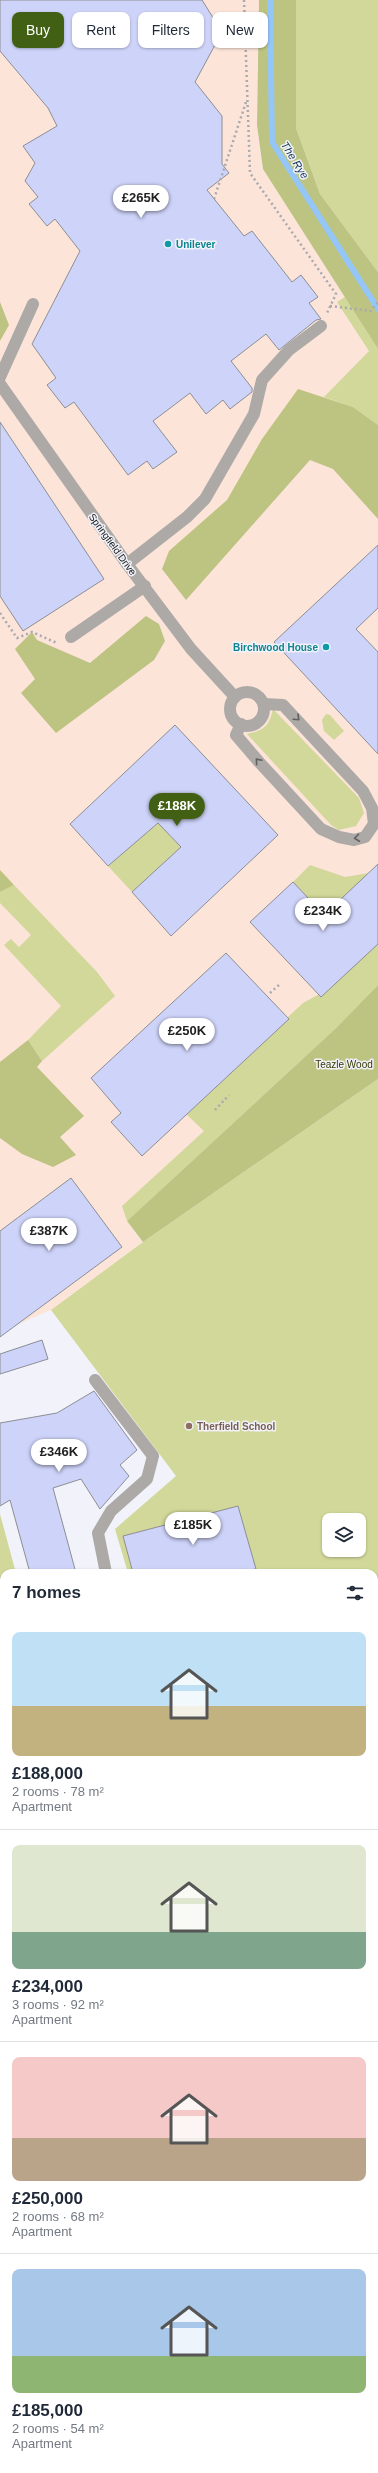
<!DOCTYPE html>
<html lang="en">
<head>
<meta charset="utf-8">
<style>
	body { margin:0; font-family:Arial,sans-serif; background:#f2f2f3; color:#1f2937; height:100vh; display:flex; flex-direction:column; font-size:15px; white-space:nowrap }
	* { box-sizing:border-box; margin:0 }
	p { font-size:13px; color:#747a83 }
	.icon { flex:none; width:22px; height:22px; fill:none; stroke:currentColor; stroke-width:2; stroke-linecap:round; stroke-linejoin:round }
	.map { position:relative; flex:1; overflow:hidden }
	.details { position:absolute; left:0px; top:1569px; width:378px; height:904px; display:flex; flex-direction:column; background:#fff; border-radius:12px 12px 0 0; box-shadow:0 1px 3px #0004 }
	.details>* { flex:none }
	.banner { position:absolute; left:12px; top:12px; width:354px; height:36px; display:flex; gap:8px }
	.controls { position:absolute; left:322px; top:1513px; display:grid; gap:8px }
	.controls a { display:grid; place-items:center; width:44px; height:44px; border-radius:8px; background:#fff; box-shadow:0 1px 3px #0004; font-size:20px }
	.price { position:absolute; translate:-50% -34px; padding:0 9px; border-radius:14px; background:#fff; color:#222; font-size:13px; line-height:26px; filter:drop-shadow(0 1px 2px #0008) }
	.price::after { content:''; position:absolute; left:50%; top:24px; width:12px; height:9px; margin-left:-6px; background:inherit; clip-path:polygon(0 0,100% 0,50% 100%) }
	.price.active { background:#426014; color:#fff }
	ul { padding:0; list-style:none }
	li { display:grid; align-content:center; gap:8px; height:212px; padding:0 12px }
	li+li { border-top:1px solid #e0e1e3 }
	li span { display:grid; place-items:center; height:124px; border-radius:8px; color:#555 }
	li>.icon { margin-inline-start:auto }
	span .icon { width:72px; height:72px; fill:#fffc; stroke-width:1 }
	li b { font-size:17px }
	h2 { display:flex; justify-content:space-between; align-items:center; height:48px; padding:0 12px; font-size:17px }
	.pill { padding:0 14px; border-radius:8px; background:#fff; box-shadow:0 1px 3px #0004; font-size:14px; line-height:36px }
	.pill.active { background:#426014; color:#fff }
	.map>svg:first-child { display:block }
</style>
</head>
<body>
<div class="map">
<svg width="378" height="2473" viewBox="0 0 378 2473">
	<rect width="100%" height="100%" fill="#f2f3fa"/>
	<!-- commercial -->
	<path fill="#fce4d9" d="M0,0H259L257,125L263,169L378,349V985L127,1221L143,1242L51,1310L0,1332Z"/>
	<!-- built -->
	<path fill="#e4e6f4" d="M4,2109V2208L0,2194V2111Z"/>
	<!-- education -->
	<path fill="#fce2e7" d="M378,2290V2473H355L353,2469H374V2292Z"/>
	<!-- green -->
	<g fill="#d2d899" fill-rule="evenodd">
		<path d="M296,0H378V272L320,194L296,128Z"/>
		<path d="M345,297L378,349V425L353,407L324,397L369,351L337,302Z"/>
		<path d="M273,709L359,798L364,813L356,826L339,830L331,825L247,734C265,730 269,726 273,709Z"/>
		<path d="M326,714L330,715L344,731L334,740L324,731L322,720Z"/>
		<path d="M158,823L181,847L132,892L108,866Z"/>
		<path d="M310,865L345,877L369,873L324,915L293,882Z"/>
		<path d="M14,885L97,972L115,996L42,1061L28,1040L61,1006L4,945L11,939L19,947L31,935L0,903V892Z"/>
		<path d="M378,942V985L336,1028L127,1221L122,1206L204,1131L185,1113L303,1003L325,991Z"/>
		<path d="M378,1079V1718L374,1720V1573H128L115,1529L176,1476L51,1310L143,1242ZM329,1520H359V1550H329Z"/>
		<path d="M0,1514L16,1573H4V1604L0,1605Z"/>
		<path d="M378,2326V2449L374,2438V2327Z"/>
		<path d="M4,2406V2469H353L355,2473H0V2407Z"/>
	</g>
	<!-- forest -->
	<g fill="#bdc380">
		<path d="M259,0H296V128L320,194L378,272V349L263,169L257,125Z"/>
		<path d="M0,302L9,325L0,341Z"/>
		<path d="M298,389L353,407L378,425V519L333,469L310,460L186,600L162,569L169,551L227,500L262,439Z"/>
		<path d="M146,616L159,624L165,641L154,660L56,733L21,693L35,679L15,649L32,632L37,640L90,663Z"/>
		<path d="M0,870L14,885L0,892Z"/>
		<path d="M378,985V1079L143,1242L127,1221L336,1028Z"/>
		<path d="M28,1040L42,1061L37,1067L84,1116L60,1137L76,1155L53,1167L22,1154L0,1138V1062Z"/>
		<path d="M378,2290V2326L374,2327V2292Z"/>
	</g>
	<g fill="none" stroke-linecap="round" stroke-linejoin="round">
		<!-- stream -->
		<path stroke="#94c6f8" stroke-width="6" d="M270,0L272,142L378,309"/>
	</g>
	<!-- building -->
	<g fill="#ced3f9" stroke="#8d8e94">
		<path d="M0,0H202L222,32L195,82L222,116V164L229,173L207,190L244,236L252,231L292,282L301,275L318,297L309,303L321,319L316,320L279,350L266,334L231,361L252,388V392L230,409L223,400L206,414L190,393L153,421L177,452L153,469L147,461L128,475L74,402L65,408L47,385L56,378L32,344L80,251L55,219L47,226L29,204L38,197L25,181L35,163L23,146L57,126L48,108L0,51Z"/>
		<path d="M0,422L104,579L23,631L0,596Z"/>
		<path d="M378,545V608L356,629L378,652V754L274,642Z"/>
		<path d="M175,725L278,835L171,936L132,892L181,847L158,823L108,866L70,824Z"/>
		<path d="M378,864V944L321,997L250,922L293,882L324,915Z"/>
		<path d="M226,953L289,1019L142,1156L111,1122L121,1113L91,1078Z"/>
		<path d="M71,1178L122,1247L0,1337V1231Z"/>
		<path d="M42,1340L48,1359L0,1374V1354Z"/>
		<path d="M94,1391L137,1450L120,1465L129,1476L100,1509L81,1479L53,1488L76,1573H30L10,1500L0,1506V1423L57,1413Z"/>
		<path d="M238,1506L256,1569L250,1570L251,1573H133L123,1536Z"/>
	</g>
	<g fill="none" stroke-linecap="round" stroke-linejoin="round">
		<!-- path -->
		<g stroke="#a9aaaf" stroke-width="2.5" stroke-dasharray="2 3" stroke-linecap="butt">
			<path d="M244,0L250,173L336,294L327,313"/>
			<path d="M214,199L246,102"/>
			<path d="M330,306L371,311L378,302"/>
			<path d="M0,613L17,638L32,632L57,643"/>
			<path d="M270,993L280,984"/>
			<path d="M215,1110L229,1095"/>
			<path d="M40,2469L41,2473"/>
			<path d="M319,2469L321,2473"/>
			<path d="M340,2469L342,2473"/>
			<path d="M91,2473L94,2469"/>
		</g>
		<!-- minor -->
		<g stroke="#aca9a7" stroke-width="12">
			<path d="M0,377L33,304"/>
			<path d="M0,384L127,564L191,649L235,697"/>
			<path d="M127,564L187,517L205,499L254,414L262,380L289,350L321,326"/>
			<path d="M71,637L145,586"/>
			<circle cx="247" cy="709" r="17"/>
			<path d="M241,724L236,735L259,762L321,829L339,837L354,840L365,837L374,824L372,808L363,791L283,705L264,704"/>
			<path d="M95,1380L153,1456L147,1479L111,1511L98,1533L106,1573"/>
			<path d="M0,1758L4,1756"/>
			<path d="M374,1934L378,1933"/>
			<path d="M0,1952L4,1951"/>
		</g>
		<!-- major -->
		<g stroke="#716b69" stroke-width="12">
			<path d="M374,2272L378,2271"/>
			<path d="M0,2386L4,2384"/>
		</g>
	</g>
	<!-- one-way arrows -->
	<defs><path id="oneway-chevron" d="M-2-3.5L2.5 0L-2 3.5" fill="none" stroke-width="1.6" stroke-linecap="round" stroke-linejoin="round"/></defs>
	<g stroke="#626161">
		<use href="#oneway-chevron" transform="translate(297 718) rotate(43)"/>
		<use href="#oneway-chevron" transform="translate(258 761) rotate(-131)"/>
		<use href="#oneway-chevron" transform="translate(357 838) rotate(173)"/>
	</g>
	<!-- markers -->
	<g fill="#0f9aa8" stroke="#f2f3fa" stroke-width="1.5">
		<circle cx="168" cy="244" r="4"/>
		<circle cx="326" cy="647" r="4"/>
	</g>
	<circle fill="#8d6e63" stroke="#f2f3fa" stroke-width="1.5" cx="189" cy="1426" r="4"/>
	<g text-anchor="middle" stroke-width="3" stroke-linejoin="round" paint-order="stroke">
		<!-- culture labels -->
		<g font-size="10" font-weight="bold" fill="#0d838f" stroke="#f2f3fa" text-anchor="start">
			<text x="176" y="248">Unilever</text>
			<text x="318" y="651" text-anchor="end">Birchwood House</text>
		</g>
		<!-- street labels -->
		<g font-size="10" fill="#19191b" stroke="#f2f3fa">
			<text transform="translate(113 544) rotate(54)" y="4">Springfield Drive</text>
		</g>
		<!-- park labels -->
		<g font-size="10" fill="#353802" stroke="#f2f3fa">
			<text x="344" y="1068">Teazle Wood</text>
		</g>
		<!-- education labels -->
		<g font-size="10" font-weight="bold" fill="#785e54" stroke="#f2f3fa" text-anchor="start">
			<text x="197" y="1430">Therfield School</text>
		</g>
		<!-- water labels -->
		<g font-size="11" font-style="italic" fill="#0a3050" stroke="#f2f3fa">
			<text transform="translate(295 160) rotate(58)" y="4">The Rye</text>
		</g>
	</g>
</svg>
<div class="controls">
<a><svg class="icon" aria-label="layers" viewBox="0 0 24 24"><path d="M12 4l9 5-9 5-9-5zM3 14l9 5 9-5"/></svg></a>
</div>
<b class="price" style="left:141px;top:219px">£265K</b>
<b class="price active" style="left:177px;top:827px">£188K</b>
<b class="price" style="left:323px;top:932px">£234K</b>
<b class="price" style="left:187px;top:1052px">£250K</b>
<b class="price" style="left:49px;top:1252px">£387K</b>
<b class="price" style="left:59px;top:1473px">£346K</b>
<b class="price" style="left:193px;top:1546px">£185K</b>
<div class="banner">
<a class="pill active">Buy</a>
<a class="pill">Rent</a>
<a class="pill">Filters</a>
<a class="pill">New</a>
</div>
<section class="details">
<h2>7 homes<svg class="icon" aria-label="filters" viewBox="0 0 24 24"><path d="M4 7h16M4 17h16"/><circle cx="9" cy="7" r="2"/><circle cx="15" cy="17" r="2"/></svg></h2>
<ul>
<li><span style="background:linear-gradient(#bfe0f5 60%,#c2b280 0)"><svg class="icon" aria-label="home" viewBox="0 0 24 24"><path d="M3 11l9-7 9 7M6 9v11h12V9"/></svg></span><div><b>£188,000</b><p>2 rooms · 78 m²</p><p>Apartment</p></div></li>
<li><span style="background:linear-gradient(#dfe7d0 70%,#7fa58c 0)"><svg class="icon" aria-label="home" viewBox="0 0 24 24"><path d="M3 11l9-7 9 7M6 9v11h12V9"/></svg></span><div><b>£234,000</b><p>3 rooms · 92 m²</p><p>Apartment</p></div></li>
<li><span style="background:linear-gradient(#f6c9c9 65%,#b9a48a 0)"><svg class="icon" aria-label="home" viewBox="0 0 24 24"><path d="M3 11l9-7 9 7M6 9v11h12V9"/></svg></span><div><b>£250,000</b><p>2 rooms · 68 m²</p><p>Apartment</p></div></li>
<li><span style="background:linear-gradient(#a9c7e8 70%,#8fb573 0)"><svg class="icon" aria-label="home" viewBox="0 0 24 24"><path d="M3 11l9-7 9 7M6 9v11h12V9"/></svg></span><div><b>£185,000</b><p>2 rooms · 54 m²</p><p>Apartment</p></div></li>
</ul>
</section>
</div>
</body>
</html>
